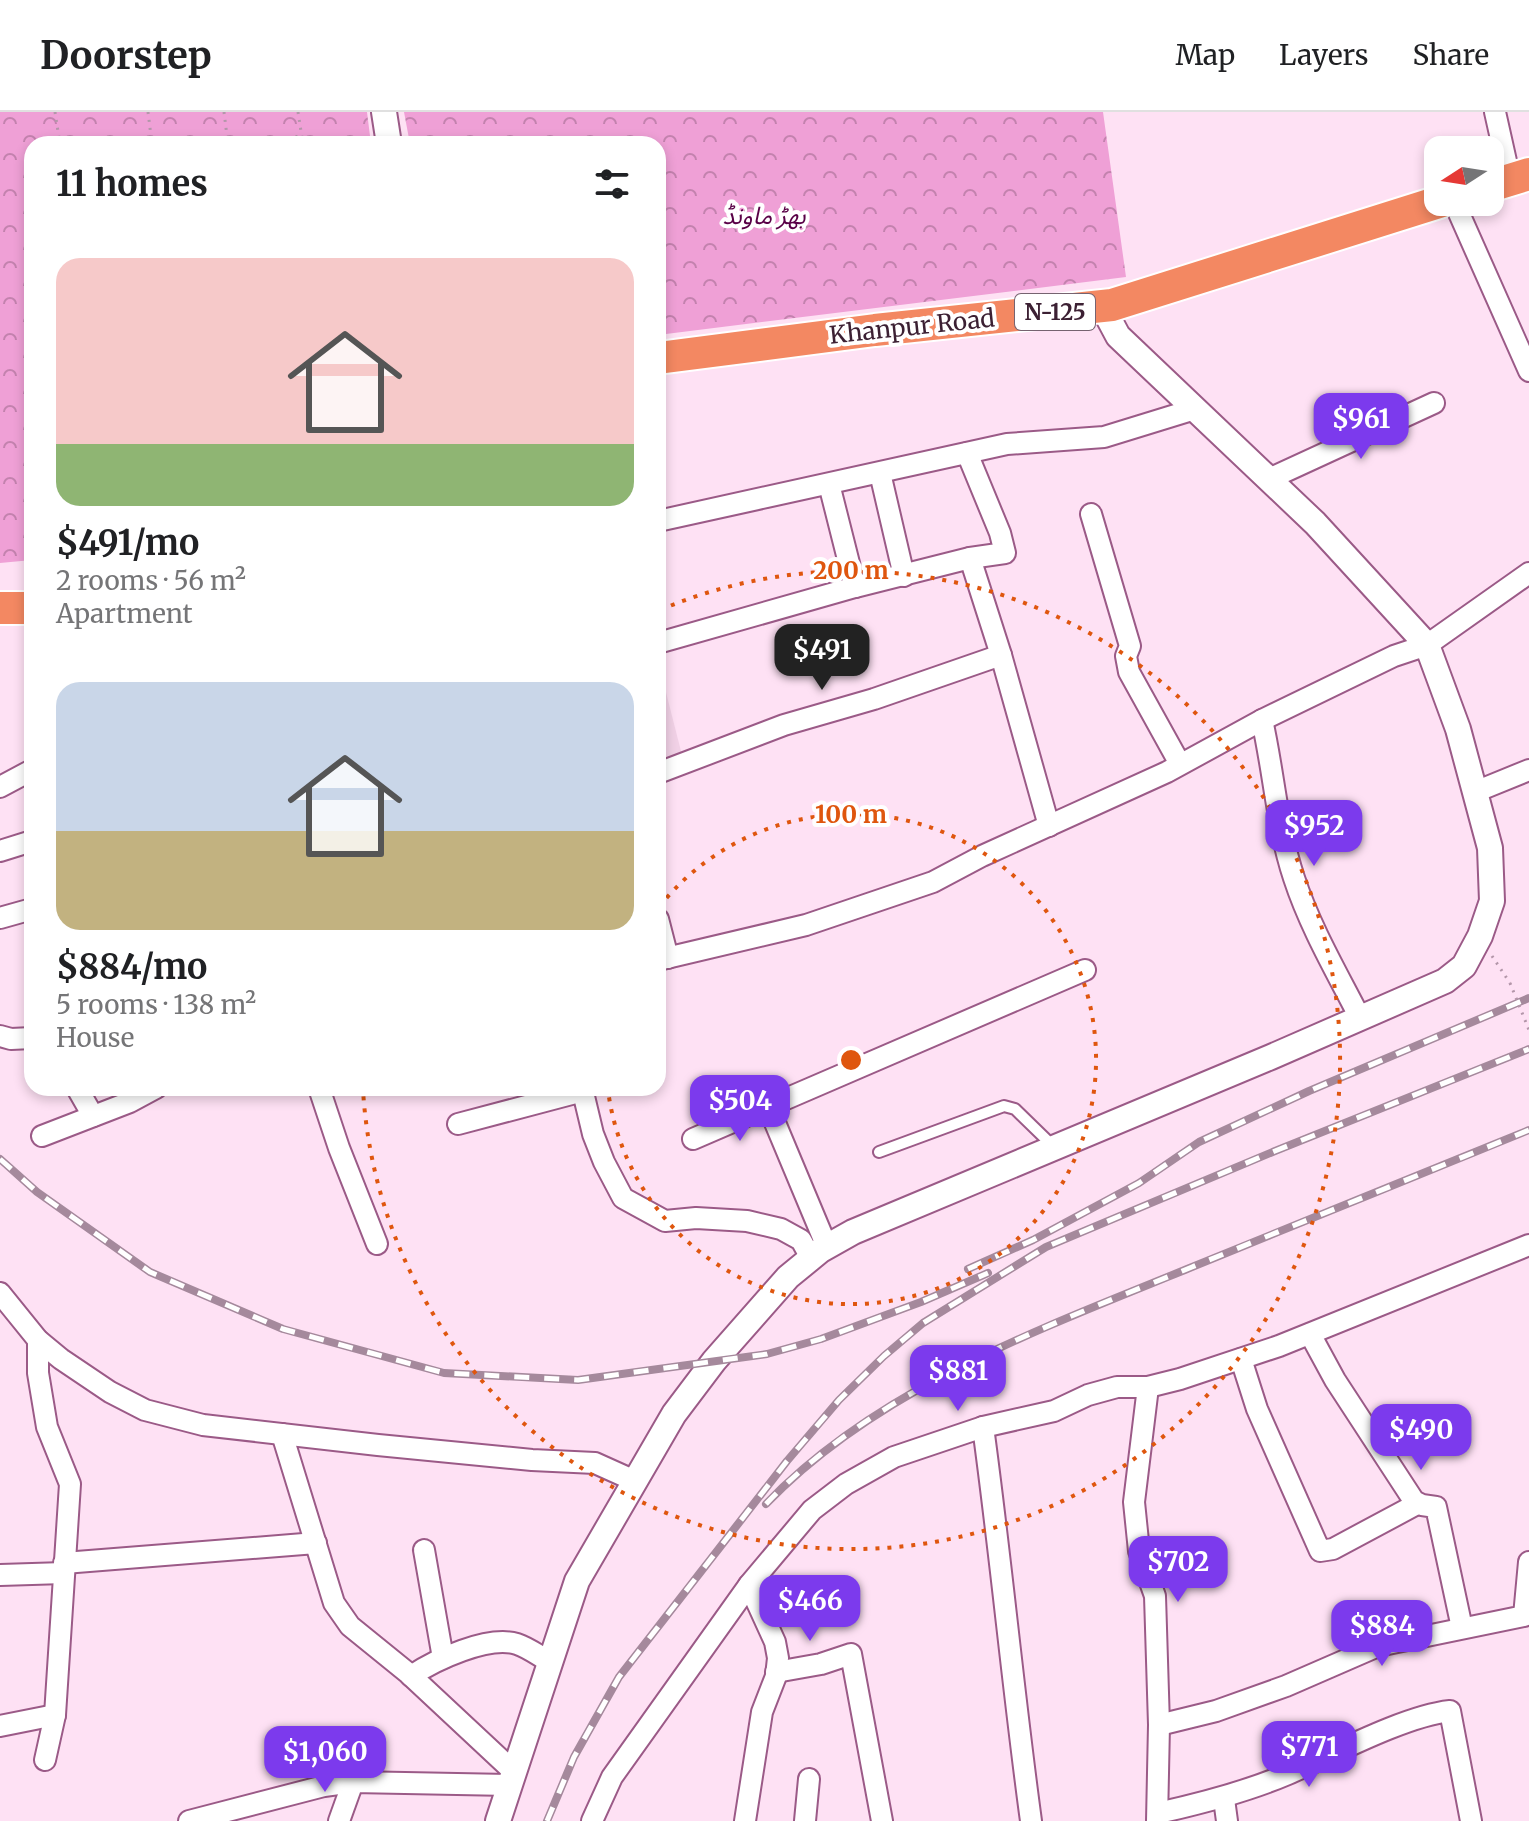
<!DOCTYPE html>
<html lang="en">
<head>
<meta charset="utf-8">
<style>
	body { margin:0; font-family:Merriweather,"Noto Sans Arabic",serif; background:#f6f6f6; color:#202124; height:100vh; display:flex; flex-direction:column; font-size:30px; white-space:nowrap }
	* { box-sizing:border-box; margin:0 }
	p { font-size:26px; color:#757577 }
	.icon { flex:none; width:44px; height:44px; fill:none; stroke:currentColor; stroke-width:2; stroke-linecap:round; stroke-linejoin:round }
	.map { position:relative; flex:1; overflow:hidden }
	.panel { position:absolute; left:24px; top:24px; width:642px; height:960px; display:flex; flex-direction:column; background:#fff; border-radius:24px; box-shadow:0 4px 12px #0003 }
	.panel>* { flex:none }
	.needle { width:52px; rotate:258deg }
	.fabs { position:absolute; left:1424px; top:24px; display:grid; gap:16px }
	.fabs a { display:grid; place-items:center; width:80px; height:80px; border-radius:16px; background:#fff; box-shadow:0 4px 12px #0003; font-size:40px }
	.price { position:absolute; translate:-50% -68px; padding:0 18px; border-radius:16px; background:#7c3aed; color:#fff; font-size:26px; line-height:52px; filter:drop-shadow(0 2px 4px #0008) }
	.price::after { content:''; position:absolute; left:50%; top:48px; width:24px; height:18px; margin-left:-12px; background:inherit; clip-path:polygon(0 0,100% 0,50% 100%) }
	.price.selected { background:#222; color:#fff }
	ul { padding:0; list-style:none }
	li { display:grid; align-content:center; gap:16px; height:424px; padding:0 32px }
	li span { display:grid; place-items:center; height:248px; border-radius:24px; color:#555 }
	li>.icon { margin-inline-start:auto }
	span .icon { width:144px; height:144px; fill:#fffc; stroke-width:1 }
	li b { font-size:34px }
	h2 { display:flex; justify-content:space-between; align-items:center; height:96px; padding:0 32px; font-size:34px }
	header { display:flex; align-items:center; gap:48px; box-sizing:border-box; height:112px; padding:0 40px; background:#fff; border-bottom:2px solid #e0e0e0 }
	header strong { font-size:38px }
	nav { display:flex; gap:44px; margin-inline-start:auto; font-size:28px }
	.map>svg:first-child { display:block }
</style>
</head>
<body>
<header>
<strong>Doorstep</strong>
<nav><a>Map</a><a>Layers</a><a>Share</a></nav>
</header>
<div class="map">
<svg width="1529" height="1709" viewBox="0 0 1529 1709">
	<defs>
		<pattern id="forest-crowns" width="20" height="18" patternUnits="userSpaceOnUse" patternTransform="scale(2)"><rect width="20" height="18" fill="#efa0d6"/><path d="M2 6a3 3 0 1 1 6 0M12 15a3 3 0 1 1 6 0" fill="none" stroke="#c382ae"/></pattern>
	</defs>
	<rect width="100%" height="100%" fill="#fee1f4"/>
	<!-- built -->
	<path fill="#f1d1e6" d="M658,549L683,647L658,653Z"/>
	<!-- forest -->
	<g fill="url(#forest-crowns)">
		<path d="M0,0H367L371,32H32V448L0,451Z"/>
		<path d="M404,0H1103L1126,165L658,223V32H410Z"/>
	</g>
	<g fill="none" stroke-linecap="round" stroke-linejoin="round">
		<defs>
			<path id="service" d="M879,1040L1004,994L1015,997L1053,1034"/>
			<g id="minor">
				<path d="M1495,0L1510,67"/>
				<path d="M1454,90L1529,259"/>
				<path d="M880,361L904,464"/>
				<path d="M1269,367L1434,291"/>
				<path d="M829,372L855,475"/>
				<path d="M1091,402L1130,534L1126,544L1129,560L1180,652"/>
				<path d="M658,409L1007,332L1104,325L1195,297"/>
				<path d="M970,446L1001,543L1049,714"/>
				<path d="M658,531L855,475L970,446L1005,441L1000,421L967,341"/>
				<path d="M1262,608C1274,661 1277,715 1294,766C1310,815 1337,861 1360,906"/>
				<path d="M658,661L784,613L874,587L1001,543"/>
				<path d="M0,675L32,658"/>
				<path d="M1475,680L1529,658"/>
				<path d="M0,739L32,729"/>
				<path d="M0,806L32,797"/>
				<path d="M658,807L668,846"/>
				<path d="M658,848L806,813L933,770L982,744L1167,660L1262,608L1394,544L1427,533L1529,461"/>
				<path d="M0,924L11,927L32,926"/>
				<path d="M77,976L93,1004"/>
				<path d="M319,976L339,1036L377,1132"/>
				<path d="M582,976L593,1022L604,1050L623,1086L665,1109L696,1106L747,1109L781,1117L801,1128L811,1146"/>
				<path d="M768,994L827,1135"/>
				<path d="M458,1012L583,979"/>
				<path d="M42,1024L130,990L156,976"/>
				<path d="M693,1027L1085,858"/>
				<path d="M0,1181L38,1228L61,1247L110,1280L145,1298L203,1313L378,1333L532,1348L595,1351L635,1369"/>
				<path d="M1310,1222L1335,1268L1414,1389L1422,1393L1436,1395L1462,1516"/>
				<path d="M38,1228V1261L47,1315L70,1372L55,1603L45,1648"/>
				<path d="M1241,1247L1257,1297L1320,1439L1333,1437L1417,1392"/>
				<path d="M1148,1275L1134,1390L1139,1439L1155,1484L1159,1613L1157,1709"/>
				<path d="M983,1315C1001,1446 1013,1578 1031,1709"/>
				<path d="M282,1322L334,1491L350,1514L408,1561L514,1660"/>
				<path d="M424,1438L443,1546"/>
				<path d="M64,1451L316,1431"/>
				<path d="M0,1463L64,1461"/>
				<path d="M776,1560L821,1552L851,1542L882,1709"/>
				<path d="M411,1564C435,1548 488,1523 517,1532C529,1536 539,1544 550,1550"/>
				<path d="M1159,1613L1216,1599L1286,1574L1378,1534L1524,1504L1529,1450"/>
				<path d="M0,1614L55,1603"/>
				<path d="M1224,1687L1227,1709"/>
				<path d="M1158,1701C1203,1691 1246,1680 1288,1662C1332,1643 1404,1604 1450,1599L1471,1709"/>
				<path d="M189,1709L324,1674L353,1670L509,1673"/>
				<path d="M339,1709L353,1670"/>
				<path d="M592,1709L612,1665L749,1473L812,1398L846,1372L894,1345L983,1315L1054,1299L1088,1283L1117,1275H1148L1180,1267L1279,1234L1529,1133"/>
				<path d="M745,1709L762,1600L776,1564L778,1546L775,1530L749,1473"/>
				<path d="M805,1709L809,1667"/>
			</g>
			<g id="tertiary">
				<path d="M384,0L389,32"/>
				<path d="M498,1709L577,1469L674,1302L714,1249L788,1165L821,1138L853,1120L1271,945L1445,869L1464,854L1480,824L1492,789L1490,736L1458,617L1427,533L1315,411L1118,224L1102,194"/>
			</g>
			<g id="trunk">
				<path d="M1490,74L1529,62"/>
				<path d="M658,246L875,218L1112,193L1439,90"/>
				<path d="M0,496H32"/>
			</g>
		</defs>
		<!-- service casing -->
		<use href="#service" stroke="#9b5a87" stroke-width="14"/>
		<!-- minor casing -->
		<use href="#minor" stroke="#9b5a87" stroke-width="24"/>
		<!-- tertiary casing -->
		<use href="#tertiary" stroke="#9b5a87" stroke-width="28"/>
		<!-- trunk casing -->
		<use href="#trunk" stroke="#fff" stroke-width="36"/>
		<!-- path -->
		<g stroke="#b396a9" stroke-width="3" stroke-dasharray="2 6" stroke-linecap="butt">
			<path d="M55,0L60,32"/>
			<path d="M148,0L152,32"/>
			<path d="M224,0L228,32"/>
			<path d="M298,0L303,32"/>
			<path d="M240,32L302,24"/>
			<path d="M1492,844L1510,871"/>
		</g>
		<!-- service -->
		<use href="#service" stroke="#fff" stroke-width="10"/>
		<!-- minor -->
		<use href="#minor" stroke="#fff" stroke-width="20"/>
		<!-- tertiary -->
		<use href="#tertiary" stroke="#fff" stroke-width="24"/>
		<!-- trunk -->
		<use href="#trunk" stroke="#f38862" stroke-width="32"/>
		<defs>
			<g id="rail">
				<path d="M0,1047L37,1080L150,1160L283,1217L444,1261L578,1268L767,1242L821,1227L921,1190L988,1161"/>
				<path d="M968,1157L1033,1128L1139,1071L1199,1030L1309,979L1529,886"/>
				<path d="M766,1392C878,1275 1045,1215 1192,1155C1304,1109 1417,1064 1529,1018"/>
				<path d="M547,1709L574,1645L619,1565L787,1349L839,1288L884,1244L923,1211L1046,1135L1275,1039L1529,937"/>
			</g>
		</defs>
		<!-- rail casing -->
		<use href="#rail" stroke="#a5899c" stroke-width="8"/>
		<!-- rail -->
		<use href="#rail" stroke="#fff" stroke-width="5" stroke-dasharray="15" stroke-linecap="butt"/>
		<!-- path-bridge -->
		<path stroke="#b396a9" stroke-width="3" stroke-dasharray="2 6" stroke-linecap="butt" d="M1510,871L1529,918"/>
	</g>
	<!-- distance rings -->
	<g fill="none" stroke="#df560e" stroke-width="4" stroke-dasharray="4 8">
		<path d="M659 795A245 245 0 1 1 608 978"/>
		<path d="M660 498A489 489 0 1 1 363 978"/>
	</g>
	<g text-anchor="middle" stroke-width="8" stroke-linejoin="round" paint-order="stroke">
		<!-- shield labels -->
		<rect fill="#fff" stroke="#766370" stroke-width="2" x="1015" y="182" width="80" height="36" rx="6"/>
		<g font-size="22" font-weight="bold" fill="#3c2033">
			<text x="1055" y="208">N-125</text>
		</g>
		<!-- park labels -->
		<g font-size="24" font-style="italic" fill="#590047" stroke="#fff">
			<text x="764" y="112">بھڑ ماونڈ</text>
		</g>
		<!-- street labels -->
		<g font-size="24" fill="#3c2033" stroke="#fff">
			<text transform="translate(912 215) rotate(-6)" y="8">Khanpur Road</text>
		</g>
	</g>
	<circle cx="851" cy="948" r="12" fill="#df560e" stroke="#fff" stroke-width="4"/>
	<g font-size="24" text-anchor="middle" font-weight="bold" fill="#df560e" stroke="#fff" stroke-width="8" stroke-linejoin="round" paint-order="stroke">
		<text x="851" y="467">200 m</text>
		<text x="851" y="711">100 m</text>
	</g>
</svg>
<div class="fabs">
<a><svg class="needle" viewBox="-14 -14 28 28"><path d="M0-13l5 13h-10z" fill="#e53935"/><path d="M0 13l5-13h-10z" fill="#757577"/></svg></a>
</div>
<b class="price" style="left:1361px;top:349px">$961</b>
<b class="price selected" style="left:822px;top:580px">$491</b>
<b class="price" style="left:1314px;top:756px">$952</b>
<b class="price" style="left:740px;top:1031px">$504</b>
<b class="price" style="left:958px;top:1301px">$881</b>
<b class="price" style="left:1421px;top:1360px">$490</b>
<b class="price" style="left:1178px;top:1492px">$702</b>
<b class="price" style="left:810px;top:1531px">$466</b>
<b class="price" style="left:1382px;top:1556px">$884</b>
<b class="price" style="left:1309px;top:1677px">$771</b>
<b class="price" style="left:325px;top:1682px">$1,060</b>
<section class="panel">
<h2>11 homes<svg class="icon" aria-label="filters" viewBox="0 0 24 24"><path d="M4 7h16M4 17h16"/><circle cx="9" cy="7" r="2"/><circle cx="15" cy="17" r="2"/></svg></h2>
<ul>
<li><span style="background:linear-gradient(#f6c9c9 75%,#8fb573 0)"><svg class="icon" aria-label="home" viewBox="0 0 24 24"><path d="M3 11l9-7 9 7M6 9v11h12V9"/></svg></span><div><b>$491/mo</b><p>2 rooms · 56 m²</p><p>Apartment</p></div></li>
<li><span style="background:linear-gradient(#c9d6e8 60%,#c2b280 0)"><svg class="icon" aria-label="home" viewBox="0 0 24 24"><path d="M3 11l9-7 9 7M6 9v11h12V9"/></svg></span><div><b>$884/mo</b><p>5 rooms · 138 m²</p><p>House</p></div></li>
</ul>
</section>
</div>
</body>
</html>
